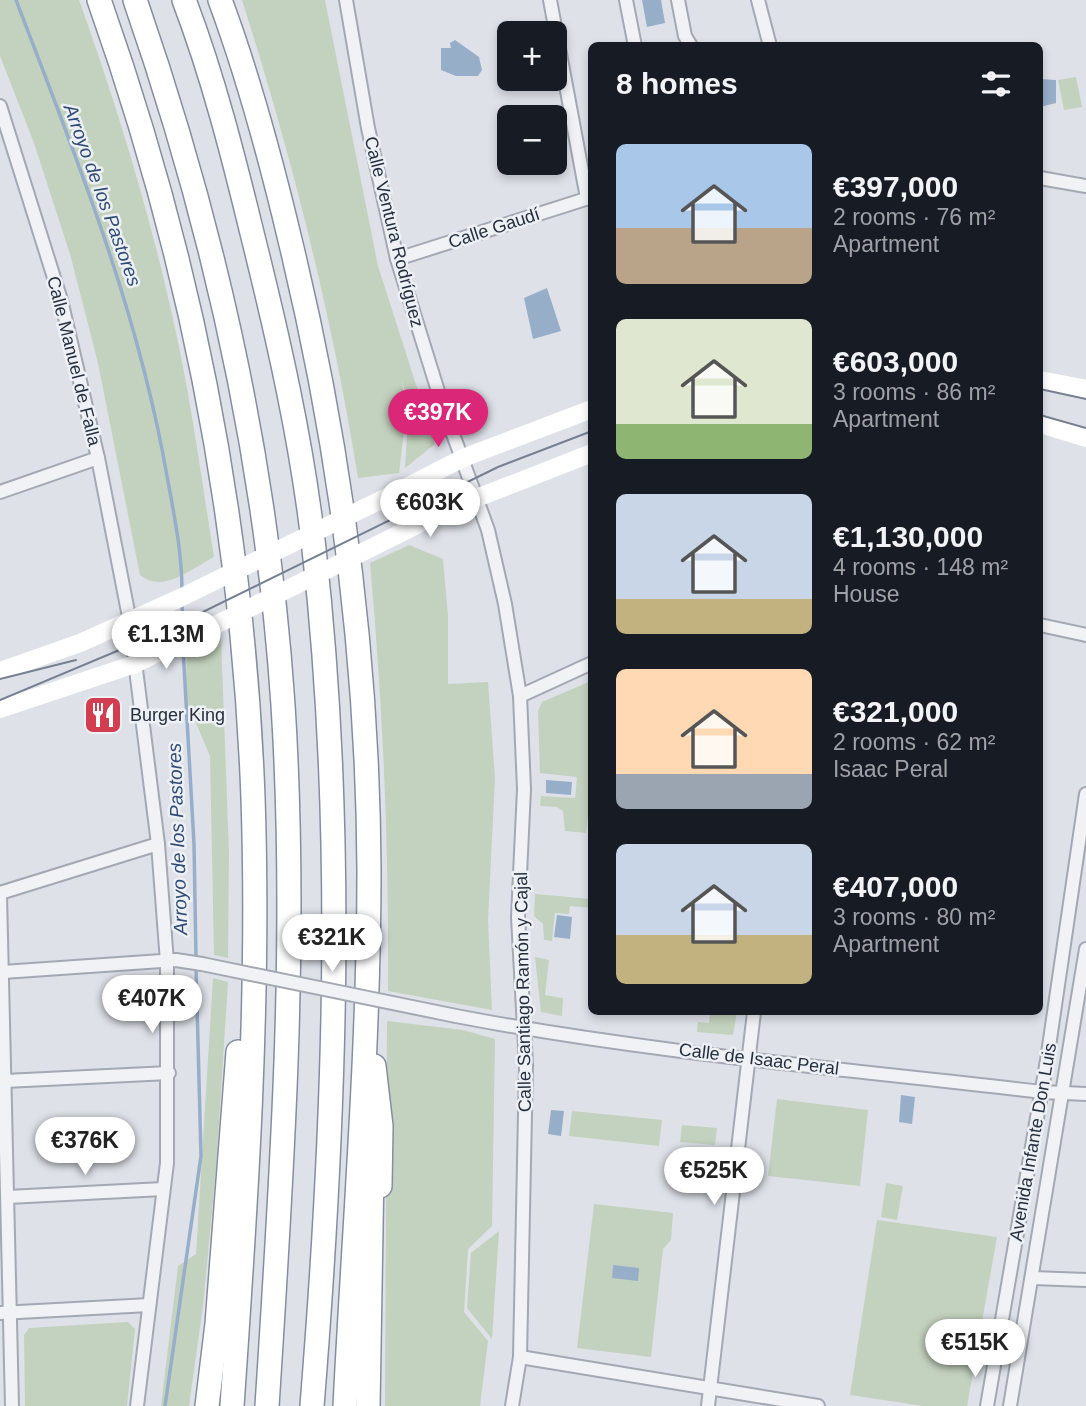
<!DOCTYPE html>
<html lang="en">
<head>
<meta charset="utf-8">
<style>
	body { margin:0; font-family:Arial,sans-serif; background:#20242c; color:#f1f3f6; height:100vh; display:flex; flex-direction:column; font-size:26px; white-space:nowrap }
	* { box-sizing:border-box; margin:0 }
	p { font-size:23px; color:#9ea1a6 }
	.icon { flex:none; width:38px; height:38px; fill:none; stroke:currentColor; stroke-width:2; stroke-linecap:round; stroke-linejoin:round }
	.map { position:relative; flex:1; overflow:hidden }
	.drawer { position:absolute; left:588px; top:42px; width:455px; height:973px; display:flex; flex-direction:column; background:#171b24; border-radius:10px; box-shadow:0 4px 10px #0003 }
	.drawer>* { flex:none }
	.buttons { position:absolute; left:497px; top:21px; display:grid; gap:14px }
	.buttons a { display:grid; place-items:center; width:70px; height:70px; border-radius:10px; background:#171b24; box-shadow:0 4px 10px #0003; font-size:35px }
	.price { position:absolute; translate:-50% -60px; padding:0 16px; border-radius:24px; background:#fff; color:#222; font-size:23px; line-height:46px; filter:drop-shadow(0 2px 4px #0008) }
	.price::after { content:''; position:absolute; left:50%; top:42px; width:21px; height:16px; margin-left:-10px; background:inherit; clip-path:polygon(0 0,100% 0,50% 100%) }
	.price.selected { background:#db2777; color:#fff }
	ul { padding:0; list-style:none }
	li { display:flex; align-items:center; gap:21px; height:175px; padding:0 28px }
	li span { display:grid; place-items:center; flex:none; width:196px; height:140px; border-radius:10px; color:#555 }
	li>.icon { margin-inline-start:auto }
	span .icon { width:84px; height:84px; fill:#fffc; stroke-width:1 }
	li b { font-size:30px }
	h2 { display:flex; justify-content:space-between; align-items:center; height:84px; padding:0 28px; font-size:30px }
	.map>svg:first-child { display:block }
</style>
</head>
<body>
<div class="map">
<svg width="1086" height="1406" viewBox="0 0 1086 1406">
	<rect width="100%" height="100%" fill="#dee1e8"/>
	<!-- green -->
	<g fill="#c3d2be">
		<path d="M0,0H79C120,114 156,234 180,352C194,420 203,489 214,557C191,569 163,594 140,575L98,363L70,254L34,143L0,56Z"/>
		<path d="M242,0H325L378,266L435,444L405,468L409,403L401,379L407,405L399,473L358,478C332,315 292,157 242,0Z"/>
		<path d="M1076,77L1082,107L1064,110L1058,80Z"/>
		<path d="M409,545L443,559L448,616V684L488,682L495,778L488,920L492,1010L388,991C389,847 383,706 370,563Z"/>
		<path d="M221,637L229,853L228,958L214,955L210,756L185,697L187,654Z"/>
		<path d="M591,681L592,778L586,833L565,831L563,811L557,807L540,806L541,796L575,798L577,777L540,773L538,711L542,702Z"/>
		<path d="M535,894L591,899V908L570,906L569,914L555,913L552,941L544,940L543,924L534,916Z"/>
		<path d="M535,957L549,960L545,995L563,998L562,1016L541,1012Z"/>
		<path d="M213,978L228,982L216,1169L203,1306L189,1406H161L178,1266L196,1254Z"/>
		<path d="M710,1012H737L733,1035L697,1032L698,1022L709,1023Z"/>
		<path d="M387,1021L463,1030L495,1039L492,1226L468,1249L464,1312L488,1341L480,1406H385Z"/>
		<path d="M777,1099L868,1110L860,1186L768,1176Z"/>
		<path d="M572,1111L662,1120L659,1146L569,1136Z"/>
		<path d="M682,1125L717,1128L715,1145L680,1142Z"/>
		<path d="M886,1183L903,1186L897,1220L881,1217Z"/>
		<path d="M594,1204L673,1213L671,1240L663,1249L651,1357L577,1348Z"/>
		<path d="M877,1220L997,1237L967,1406H923L850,1395Z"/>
		<path d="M499,1231L492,1339L467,1308L471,1253Z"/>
		<path d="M128,1322L135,1329L127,1406H25L24,1335L29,1328Z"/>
	</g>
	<!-- water -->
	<g fill="#97aec9">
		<path d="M642,0H661L665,23L647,27Z"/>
		<path d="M455,40L479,57L482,70L478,76H456L441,70V48H451L450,43Z"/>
		<path d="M1040,79L1056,80V103L1040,107Z"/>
		<path d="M547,288L561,331L533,339L524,298Z"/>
		<path d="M546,780L572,782L571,795L546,793Z"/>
		<path d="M557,915L572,917L570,939L554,937Z"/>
		<path d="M901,1095L915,1097L912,1124L899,1122Z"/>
		<path d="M551,1110L564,1111L561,1136L548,1134Z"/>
		<path d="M613,1265L639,1268L638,1281L612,1278Z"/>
	</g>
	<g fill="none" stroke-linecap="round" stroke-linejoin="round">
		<!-- stream -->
		<g stroke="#97aec9" stroke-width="3.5">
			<path d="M16,0C76,157 138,309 167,476C174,514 182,552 182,591"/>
			<path d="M182,603L183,633"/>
			<path d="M183,648L194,844L196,958"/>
			<path d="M165,1406L201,1156L196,966"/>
		</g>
		<defs>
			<g id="street">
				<path d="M346,0L368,128L397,259L442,404L488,530L505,604L520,696L524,789L518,917L526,1065L520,1357L512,1406"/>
				<path d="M550,0L587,198"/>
				<path d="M626,0L635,46"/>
				<path d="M678,0L685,36L691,46"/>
				<path d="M758,0L770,46"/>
				<path d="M0,106L61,300L98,458L130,622L158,844L167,962V1163L137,1406"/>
				<path d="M1040,178L1086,186"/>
				<path d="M397,259L592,197"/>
				<path d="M0,492L98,458"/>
				<path d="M1040,625L1086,635"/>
				<path d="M520,696L592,663"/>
				<path d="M0,893L158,844"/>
				<path d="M0,895L12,1406"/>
				<path d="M3,972L176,960L202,964"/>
				<path d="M456,1016C649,1053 847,1069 1042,1092L1086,1094"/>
				<path d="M5,1081L169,1073"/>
				<path d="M8,1197L163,1189"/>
				<path d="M1033,1278L1086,1280"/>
				<path d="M0,1313L149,1305"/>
				<path d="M520,1357L818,1406"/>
				<path d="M708,1406L754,1012"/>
				<path d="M987,1406L1047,1060L1086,794"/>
				<path d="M1010,1406L1086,949"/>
			</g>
			<g id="highway">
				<path d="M99,0C190,256 243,526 253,798C260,1001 246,1204 232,1406"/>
				<path d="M135,0C214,227 267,465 283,705C298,938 282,1173 267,1406"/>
				<path d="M184,0C213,76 233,155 252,233C278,337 302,442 314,549C346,833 335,1121 312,1406"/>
				<path d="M220,0C249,78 271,160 290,240C340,446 368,658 369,870C369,1049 354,1228 345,1406"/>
				<path d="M374,1066L381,1126L380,1186"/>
				<path d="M207,1406L217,1324L238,1052"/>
				<path d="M368,1406L372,1169"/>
			</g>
		</defs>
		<!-- street casing -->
		<use href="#street" stroke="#a3a8b2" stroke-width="16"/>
		<!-- highway casing -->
		<use href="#highway" stroke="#858e9f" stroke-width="26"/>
		<!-- street -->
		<use href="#street" stroke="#f0f2f6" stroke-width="12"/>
		<!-- secondary -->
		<g stroke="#fff" stroke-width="18">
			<path d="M1040,380L1086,389"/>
			<path d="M1040,424L1086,438"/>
			<path d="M395,493L463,458L592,409"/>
			<path d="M397,535L446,510L592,453"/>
			<path d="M0,671L80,643L180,598"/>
			<path d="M0,709L135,664L181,642"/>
		</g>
		<!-- highway -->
		<use href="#highway" stroke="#fff" stroke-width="23"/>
		<!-- tram -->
		<g stroke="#778092" stroke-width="2">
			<path d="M1040,389L1086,399"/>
			<path d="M1040,415L1086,428"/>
			<path d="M0,679L76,660"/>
			<path d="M0,700L160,633L498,467L592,431"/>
		</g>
		<defs>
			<path id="street-bridge" d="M202,964L456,1016"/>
		</defs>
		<!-- street-bridge casing -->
		<use href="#street-bridge" stroke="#a3a8b2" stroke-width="16" stroke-linecap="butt"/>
		<!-- street-bridge -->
		<use href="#street-bridge" stroke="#f0f2f6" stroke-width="12"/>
		<!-- secondary-bridge -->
		<g stroke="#fff" stroke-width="18">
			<path d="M180,598L395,493"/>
			<path d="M181,642L397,535"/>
		</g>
	</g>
	<!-- icons -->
	<defs>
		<symbol id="restaurant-square" viewBox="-11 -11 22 22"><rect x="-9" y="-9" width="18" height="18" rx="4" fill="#d23e4f" stroke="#edf0f5"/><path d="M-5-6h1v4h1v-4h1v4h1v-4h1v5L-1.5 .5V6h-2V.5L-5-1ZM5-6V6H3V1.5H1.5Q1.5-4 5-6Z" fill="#fff"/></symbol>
	</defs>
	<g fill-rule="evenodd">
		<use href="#restaurant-square" x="81" y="693" width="44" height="44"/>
	</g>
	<g text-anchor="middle" stroke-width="5" stroke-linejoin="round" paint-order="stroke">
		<!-- street labels -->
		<g font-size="18" fill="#262f3f" stroke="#edf0f5">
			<text transform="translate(494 228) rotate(-18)" y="6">Calle Gaudí</text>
			<text transform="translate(394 232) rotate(76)" y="6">Calle Ventura Rodríguez</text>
			<text transform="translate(74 361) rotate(76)" y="6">Calle Manuel de Falla</text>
			<text transform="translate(523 992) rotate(-91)" y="6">Calle Santiago Ramón y Cajal</text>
			<text transform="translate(759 1059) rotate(7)" y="6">Calle de Isaac Peral</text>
			<text transform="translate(1033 1142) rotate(-80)" y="6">Avenida Infante Don Luis</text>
		</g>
		<!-- poi labels -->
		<g font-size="18" fill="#262f3f" stroke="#edf0f5" text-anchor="start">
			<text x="130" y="721">Burger King</text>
		</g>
		<!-- water labels -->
		<g font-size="19" font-style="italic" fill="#304c74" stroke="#edf0f5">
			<text transform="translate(103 195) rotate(70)" y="7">Arroyo de los Pastores</text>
			<text transform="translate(177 839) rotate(-92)" y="7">Arroyo de los Pastores</text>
		</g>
	</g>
</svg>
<div class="buttons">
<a>+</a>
<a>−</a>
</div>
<b class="price selected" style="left:438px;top:449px">€397K</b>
<b class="price" style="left:430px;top:539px">€603K</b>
<b class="price" style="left:166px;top:671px">€1.13M</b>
<b class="price" style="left:332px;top:974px">€321K</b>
<b class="price" style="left:152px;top:1035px">€407K</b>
<b class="price" style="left:85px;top:1177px">€376K</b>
<b class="price" style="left:714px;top:1207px">€525K</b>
<b class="price" style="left:975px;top:1379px">€515K</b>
<section class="drawer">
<h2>8 homes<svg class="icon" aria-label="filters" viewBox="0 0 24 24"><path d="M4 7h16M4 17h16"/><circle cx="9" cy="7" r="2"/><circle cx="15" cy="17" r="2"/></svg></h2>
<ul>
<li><span style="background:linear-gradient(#a9c7e8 60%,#b9a48a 0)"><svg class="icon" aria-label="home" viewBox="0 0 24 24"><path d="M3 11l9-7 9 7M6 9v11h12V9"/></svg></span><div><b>€397,000</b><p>2 rooms · 76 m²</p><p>Apartment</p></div></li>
<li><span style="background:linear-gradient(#dfe7d0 75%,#8fb573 0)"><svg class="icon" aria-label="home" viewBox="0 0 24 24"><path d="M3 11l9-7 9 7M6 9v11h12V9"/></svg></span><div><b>€603,000</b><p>3 rooms · 86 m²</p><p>Apartment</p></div></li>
<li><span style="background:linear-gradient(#c9d6e8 75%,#c2b280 0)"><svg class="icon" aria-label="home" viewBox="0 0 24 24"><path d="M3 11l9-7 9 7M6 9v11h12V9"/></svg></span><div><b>€1,130,000</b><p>4 rooms · 148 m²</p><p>House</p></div></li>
<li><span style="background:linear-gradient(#ffd9b3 75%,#9aa5b1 0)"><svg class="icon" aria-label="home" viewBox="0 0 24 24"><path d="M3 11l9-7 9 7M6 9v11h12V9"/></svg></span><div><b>€321,000</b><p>2 rooms · 62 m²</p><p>Isaac Peral</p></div></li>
<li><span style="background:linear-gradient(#c9d6e8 65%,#c2b280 0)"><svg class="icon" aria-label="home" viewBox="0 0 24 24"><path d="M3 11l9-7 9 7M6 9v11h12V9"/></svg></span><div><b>€407,000</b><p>3 rooms · 80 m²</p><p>Apartment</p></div></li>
</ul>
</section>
</div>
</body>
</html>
